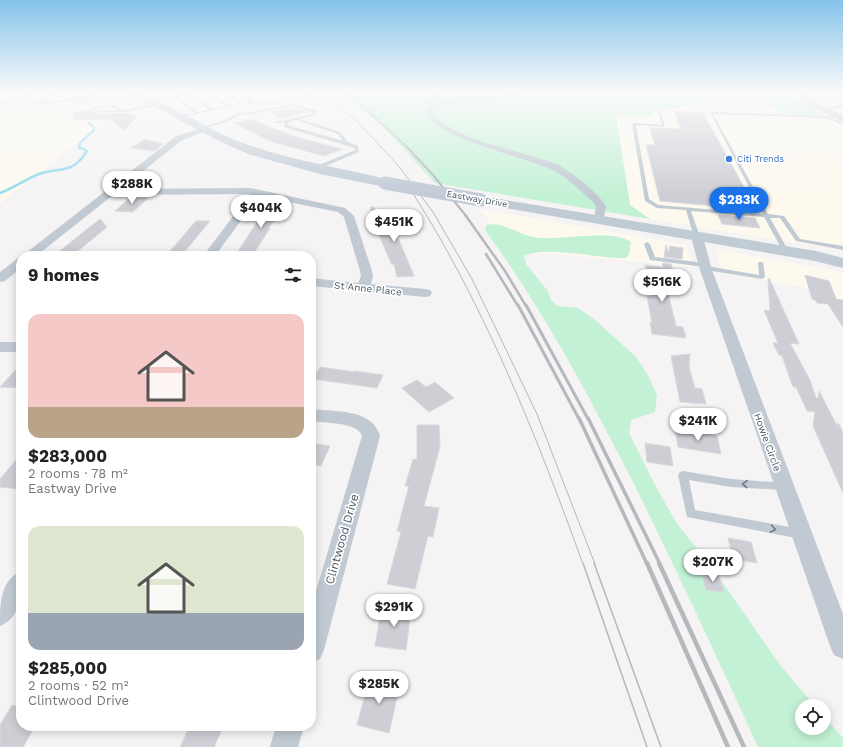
<!DOCTYPE html>
<html lang="en">
<head>
<meta charset="utf-8">
<style>
	body { margin:0; font-family:"Work Sans",sans-serif; background:#f6f6f6; color:#222; height:100vh; display:flex; flex-direction:column; font-size:15px; white-space:nowrap }
	* { box-sizing:border-box; margin:0 }
	p { font-size:13px; color:#767676 }
	.icon { flex:none; width:22px; height:22px; fill:none; stroke:currentColor; stroke-width:2; stroke-linecap:round; stroke-linejoin:round }
	.map { position:relative; flex:1; overflow:hidden }
	.panel { position:absolute; left:16px; top:251px; width:300px; height:480px; display:flex; flex-direction:column; background:#fff; border-radius:16px; box-shadow:0 2px 10px #0003 }
	.panel>* { flex:none }
	.buttons { position:absolute; left:795px; top:699px; display:grid; gap:8px }
	.buttons a { display:grid; place-items:center; width:36px; height:36px; border-radius:50%; background:#fff; box-shadow:0 2px 10px #0003; font-size:20px }
	.price { position:absolute; translate:-50% -34px; padding:0 9px; border-radius:14px; background:#fff; color:#222; font-size:13px; line-height:26px; filter:drop-shadow(0 1px 2px #0008) }
	.price::after { content:''; position:absolute; left:50%; top:24px; width:12px; height:9px; margin-left:-6px; background:inherit; clip-path:polygon(0 0,100% 0,50% 100%) }
	.price.selected { background:#1a73e8; color:#fff }
	ul { padding:0; list-style:none }
	li { display:grid; align-content:center; gap:8px; height:212px; padding:0 12px }
	li span { display:grid; place-items:center; height:124px; border-radius:12px; color:#555 }
	li>.icon { margin-inline-start:auto }
	span .icon { width:72px; height:72px; fill:#fffc; stroke-width:1 }
	li b { font-size:17px }
	h2 { display:flex; justify-content:space-between; align-items:center; height:48px; padding:0 12px; font-size:17px }
	.map>svg:first-child { display:block }
</style>
</head>
<body>
<div class="map">
<svg width="843" height="747" viewBox="0 0 843 747">
	<rect width="100%" height="100%" fill="#f5f3f3"/>
	<!-- commercial -->
	<g fill="#fdf9ef">
		<path d="M0,93H113L129,99L163,119L103,121L0,204Z"/>
		<path d="M153,93H306L308,95L275,99L198,115Z"/>
		<path d="M596,93H740L828,114L843,120V251L650,219L484,106Z"/>
		<path d="M480,209L687,245L693,267L511,250Z"/>
		<path d="M715,249L843,272V309L823,307L812,289L723,273Z"/>
	</g>
	<!-- green -->
	<g fill="#c3f1d5">
		<path d="M341,93H773L804,100L828,114L818,111L822,115C812,114 792,116 783,113C776,111 771,104 764,103C729,96 686,108 651,111L653,117L616,115L630,205L650,219L435,183L383,127Z"/>
		<path d="M494,224C509,226 519,234 533,237C557,242 612,228 631,242L629,254L626,258C600,259 544,245 524,256L526,264L547,290L551,300L558,306L578,308L594,319L636,357L648,375L657,395L655,412L631,420L629,433L657,489L677,524L712,567L780,665L815,706H802V728H824V716L843,738V747H758C718,659 677,571 634,484C590,398 545,312 487,233L485,228L487,225Z"/>
	</g>
	<g fill="none" stroke-linecap="round" stroke-linejoin="round">
		<!-- stream-far1 -->
		<path stroke="#90daee" stroke-width="2" d="M79,148L80,143L94,130V127L88,123"/>
		<!-- stream -->
		<path stroke="#90daee" stroke-width="2.5" d="M0,193C14,188 26,179 39,174C61,167 73,174 87,151L79,147"/>
	</g>
	<!-- building -->
	<g fill="#cdcfd5" stroke="#d7d9de">
		<path d="M291,108L306,112L281,118L272,112Z"/>
		<path d="M92,110L96,114L129,113L137,117L124,130L110,119L74,120L73,113Z"/>
		<path d="M674,111L703,113L756,209H751L752,212L716,208L715,206L660,201L646,145H655L650,128L681,129Z"/>
		<path d="M251,119L295,137L342,149L324,156L270,141L234,123Z"/>
		<path d="M145,139L163,144L154,151L131,148Z"/>
		<path d="M131,197L148,198L133,212L115,211Z"/>
		<path d="M275,202L289,204L268,228H270L252,256H235L267,207Z"/>
		<path d="M373,206L386,223L415,224V231L394,233L399,240L414,276L397,277L394,264L392,265L376,228H378L370,208Z"/>
		<path d="M718,215L755,218L760,228L722,224Z"/>
		<path d="M100,219L107,227L73,255L56,254Z"/>
		<path d="M196,221H210L181,256H166Z"/>
		<path d="M666,245L668,253L670,246L683,248L682,259L664,257Z"/>
		<path d="M663,263L671,264L675,277L664,276L676,326L683,327L686,338L652,334L650,322L652,323L647,296H652L645,265L661,267L662,269Z"/>
		<path d="M805,275L829,281L836,299L843,300V327L828,304L817,303L815,300L812,299Z"/>
		<path d="M769,278L799,344L790,343L810,380L816,398H818L819,391L836,424H839L843,433V493L813,426L815,412L807,411L796,387H793L782,356L779,355L773,343H778L764,310L770,311L768,279Z"/>
		<path d="M690,354L689,367L695,388L702,389L706,404L680,402L671,356Z"/>
		<path d="M21,364V388L0,387Z"/>
		<path d="M320,367L354,372V371L383,375L377,388L313,379Z"/>
		<path d="M417,380L426,387L435,382L454,398L429,412L402,388Z"/>
		<path d="M417,425H439L440,446L424,506L439,508L433,537L428,536L415,589L387,584L401,532L397,531L409,486H405L413,459L417,460Z"/>
		<path d="M675,429L717,436L721,454L678,447Z"/>
		<path d="M311,443L330,446L321,466L311,464Z"/>
		<path d="M645,443L670,447L673,466L647,462Z"/>
		<path d="M21,454V489L0,487V479Z"/>
		<path d="M728,538L751,542L757,563L733,559Z"/>
		<path d="M702,574L719,576L724,592L706,590Z"/>
		<path d="M382,606L411,609L406,650L375,646Z"/>
		<path d="M370,677L400,684L389,733L357,725Z"/>
		<path d="M12,705L21,707V726H35L23,747H0V725Z"/>
		<path d="M190,726H209L222,729L214,747H180Z"/>
	</g>
	<g fill="none" stroke-linecap="round" stroke-linejoin="round">
		<!-- path -->
		<path stroke="#7ad0a6" stroke-width="1" stroke-dasharray="1.5 1" stroke-linecap="butt" d="M440,103L530,93"/>
		<!-- lane -->
		<g fill="#c1cad2" fill-rule="evenodd">
			<path d="M28,93H32L28,95H40L26,96L0,104V102L23,96V94Z"/>
			<path d="M63,93H69L56,96L59,99L53,96L34,103L53,101L95,93H100C87,99 40,108 28,103L52,94Z"/>
			<path d="M116,93H121L78,102L80,103L91,101L90,103L79,105L73,101Z"/>
			<path d="M190,93H195L192,94L213,109L224,106L207,93H210L228,105L238,103L226,93H230L243,103L180,118V116L195,113L171,96ZM189,95L209,110L199,112L176,97Z"/>
			<path d="M241,93H244L253,100V102L260,103L309,95L311,93H315L310,97L260,105L245,103V101L249,100Z"/>
			<path d="M133,95L134,97L103,103L101,102Z"/>
			<path d="M112,104L123,110L158,104L160,105L127,112H96L92,108ZM111,106L118,110H97L96,109Z"/>
			<path d="M291,104L315,110L318,112V114L300,119L340,132L348,142L358,146L359,152L316,170H312V168L355,150V148L284,127L285,122L275,123V121L287,120L314,113L291,106L253,114L239,115L227,122L201,129L199,128L225,120L237,113L253,112ZM296,120L338,134L343,141L287,125L289,122Z"/>
			<path d="M658,111L661,112L665,127L636,125L649,199L658,205L763,214L710,112L828,116L843,123V125L827,118L713,114L768,214L784,216L800,239L843,246V250L796,241L780,218H770L789,252L788,253H784L764,217L691,211L700,237L697,239L694,237L686,210L657,208L645,201L632,124L634,123L662,125Z"/>
			<path d="M647,242L650,244L655,257L705,263L708,265L707,266L759,275L758,263L759,262H763L765,277L762,279L706,270L704,269V267L650,260L644,244Z"/>
			<path d="M683,471L731,479L786,483L788,486L786,489L783,490L731,487L689,480L695,510L801,529L805,531L806,534L805,537L801,539L687,517L678,475L680,472Z"/>
		</g>
		<!-- street -->
		<g fill="#c1cad2" fill-rule="evenodd">
			<path d="M139,93H150L133,98L130,96Z"/>
			<path d="M430,93H436C435,99 430,108 434,114C449,140 531,152 560,166C576,175 596,191 606,206L603,222H595L594,220L596,206L593,202C580,191 568,177 552,170C525,156 435,140 426,111Z"/>
			<path d="M843,104V108L831,109L827,107Z"/>
			<path d="M203,127H206V131L181,141L120,189L250,188L345,208L354,216L372,271L373,276L371,284L425,289L430,290L432,293L430,296L425,297L311,286V278L358,283L361,276L360,271L344,217L338,212L259,196L215,256H203L250,194L113,195L36,256H22L175,137Z"/>
			<path d="M697,234L703,237L712,270L843,614V659L834,655L830,646L700,270L691,237Z"/>
			<path d="M21,258V268L5,281L0,282V272L17,259Z"/>
			<rect x="0" y="342" width="21" height="10"/>
			<path d="M311,409C335,412 372,408 380,436L324,650L320,659L311,663V608L362,436C358,422 324,423 311,421Z"/>
			<path d="M21,571C21,593 23,616 0,626C0,604 0,581 21,571Z"/>
			<path d="M276,726H304L298,747H270Z"/>
		</g>
		<!-- secondary -->
		<g fill="#c1cbd6" fill-rule="evenodd">
			<path d="M120,93C150,89 198,124 226,136C278,159 334,166 390,180L392,183L390,186L385,187L320,174L248,154L217,140L151,105Z"/>
			<path d="M795,93H804L820,104L843,115V122L814,108Z"/>
			<path d="M481,196L816,251L843,258V268L815,261L476,203L474,200L476,197Z"/>
		</g>
		<!-- tram-far1 -->
		<g stroke="#b5b8bd" stroke-width="1">
			<path d="M324,93L357,121L397,164L433,212L472,279L537,414L595,564"/>
			<path d="M414,195C486,309 537,437 583,564"/>
		</g>
		<!-- tram -->
		<g stroke="#b5b8bd" stroke-width="1.5">
			<path d="M583,563L647,747"/>
			<path d="M594,563L661,747"/>
		</g>
		<!-- rail-far5 -->
		<path stroke="#b5b8bd" stroke-width="1.5" d="M345,93L369,112L408,148"/>
		<!-- rail-far4 -->
		<path stroke="#b5b8bd" stroke-width="2" d="M407,147L433,175L467,217"/>
		<!-- rail-far3 -->
		<g stroke="#b5b8bd" stroke-width="2.5">
			<path d="M466,216L505,271L526,306"/>
			<path d="M486,254L518,306"/>
		</g>
		<!-- rail-far2 -->
		<g stroke="#b5b8bd" stroke-width="3">
			<path d="M518,305L579,419"/>
			<path d="M526,305L588,419"/>
		</g>
		<!-- rail-far1 -->
		<g stroke="#b5b8bd" stroke-width="3.5">
			<path d="M579,418L647,564"/>
			<path d="M588,418L660,564"/>
		</g>
		<!-- rail -->
		<g stroke="#b5b8bd" stroke-width="4.5">
			<path d="M647,563L728,747"/>
			<path d="M659,563L744,747"/>
		</g>
		<!-- secondary-bridge -->
		<path stroke="#c1cbd6" stroke-width="13" d="M385,183L481,200"/>
	</g>
	<!-- one-way arrows -->
	<defs><path id="oneway-chevron" d="M-2-3.5L2.5 0L-2 3.5" fill="none" stroke-width="1.6" stroke-linecap="round" stroke-linejoin="round"/></defs>
	<g stroke="#6e7983">
		<use href="#oneway-chevron" transform="translate(745 484) rotate(-176)"/>
		<use href="#oneway-chevron" transform="translate(773 529) rotate(10)"/>
	</g>
	<!-- sky -->
	<linearGradient id="sky" x2="0" y2="1"><stop stop-color="#85c3ea"/><stop offset="0.47" stop-color="#fafafa"/><stop offset="1" stop-color="#fafafa" stop-opacity="0"/></linearGradient>
	<rect width="843" height="197" fill="url(#sky)"/>
	<!-- markers -->
	<circle fill="#3f7fe0" stroke="#fff" stroke-width="1.5" cx="729" cy="159" r="4"/>
	<g text-anchor="middle" stroke-width="3.5" stroke-linejoin="round" paint-order="stroke">
		<!-- far-shop labels -->
		<g font-size="9" fill="#366cbe" stroke="#fff" text-anchor="start">
			<text x="737" y="162">Citi Trends</text>
		</g>
		<!-- far-street labels -->
		<g font-size="9" fill="#4a5661" stroke="#fff">
			<text transform="translate(477 199) rotate(10)" y="3">Eastway Drive</text>
		</g>
		<!-- street labels -->
		<g font-size="10" fill="#4a5661" stroke="#fff">
			<text transform="translate(368 288) rotate(6)" y="4">St Anne Place</text>
			<text transform="translate(768 442) rotate(70)" y="4">Howie Circle</text>
		</g>
		<!-- near-street labels -->
		<g font-size="12" fill="#4a5661" stroke="#fff">
			<text transform="translate(342 539) rotate(-74)" y="4">Clintwood Drive</text>
		</g>
	</g>
</svg>
<div class="buttons">
<a><svg class="icon" aria-label="locate" viewBox="0 0 24 24"><circle cx="12" cy="12" r="6"/><path d="M12 2v4M12 18v4M2 12h4M18 12h4"/></svg></a>
</div>
<b class="price" style="left:132px;top:205px">$288K</b>
<b class="price selected" style="left:739px;top:221px">$283K</b>
<b class="price" style="left:261px;top:229px">$404K</b>
<b class="price" style="left:394px;top:243px">$451K</b>
<b class="price" style="left:662px;top:303px">$516K</b>
<b class="price" style="left:698px;top:442px">$241K</b>
<b class="price" style="left:713px;top:583px">$207K</b>
<b class="price" style="left:394px;top:628px">$291K</b>
<b class="price" style="left:379px;top:705px">$285K</b>
<section class="panel">
<h2>9 homes<svg class="icon" aria-label="filters" viewBox="0 0 24 24"><path d="M4 7h16M4 17h16"/><circle cx="9" cy="7" r="2"/><circle cx="15" cy="17" r="2"/></svg></h2>
<ul>
<li><span style="background:linear-gradient(#f6c9c9 75%,#b9a48a 0)"><svg class="icon" aria-label="home" viewBox="0 0 24 24"><path d="M3 11l9-7 9 7M6 9v11h12V9"/></svg></span><div><b>$283,000</b><p>2 rooms · 78 m²</p><p>Eastway Drive</p></div></li>
<li><span style="background:linear-gradient(#dfe7d0 70%,#9aa5b1 0)"><svg class="icon" aria-label="home" viewBox="0 0 24 24"><path d="M3 11l9-7 9 7M6 9v11h12V9"/></svg></span><div><b>$285,000</b><p>2 rooms · 52 m²</p><p>Clintwood Drive</p></div></li>
</ul>
</section>
</div>
</body>
</html>
